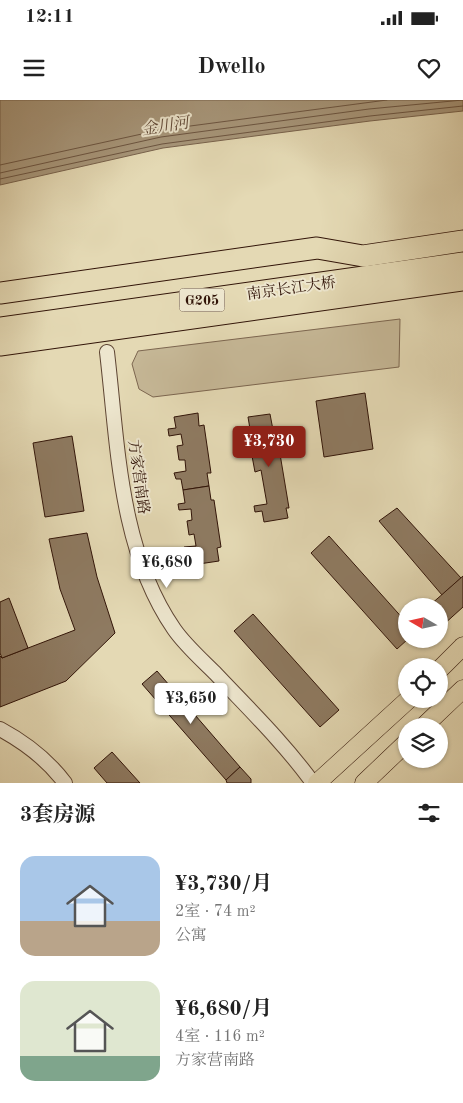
<!DOCTYPE html>
<html lang="zh">
<head>
<meta charset="utf-8">
<style>
	body { margin:0; font-family:"Old Standard TT","Noto Serif SC",serif; background:#f2f2f2; color:#222; height:100vh; display:flex; flex-direction:column; font-size:19px; white-space:nowrap }
	* { box-sizing:border-box; margin:0 }
	p { font-size:16px; color:#767676 }
	.icon { flex:none; width:28px; height:28px; fill:none; stroke:currentColor; stroke-width:2; stroke-linecap:round; stroke-linejoin:round }
	.map { position:relative; height:683px; overflow:hidden }
	.details { display:flex; flex-direction:column; background:#fff; flex:1 }
	.details>* { flex:none }
	.needle { width:32px; rotate:279deg }
	.fabs { position:absolute; left:398px; top:498px; display:grid; gap:10px }
	.fabs a { display:grid; place-items:center; width:50px; height:50px; border-radius:50%; background:#fff; box-shadow:0 1px 4px #0004; font-size:25px }
	.price { position:absolute; translate:-50% -42px; padding:0 11px; border-radius:5px; background:#fff; color:#222; font-size:16px; line-height:32px; filter:drop-shadow(0 1px 2px #0008) }
	.price::after { content:''; position:absolute; left:50%; top:30px; width:15px; height:11px; margin-left:-8px; background:inherit; clip-path:polygon(0 0,100% 0,50% 100%) }
	.price.current { background:#8f2418; color:#fff }
	ul { padding:0; list-style:none }
	li { display:flex; align-items:center; gap:15px; height:125px; padding:0 20px }
	li span { display:grid; place-items:center; flex:none; width:140px; height:100px; border-radius:15px; color:#555 }
	li>.icon { margin-inline-start:auto }
	span .icon { width:60px; height:60px; fill:#fffc; stroke-width:1 }
	li b { font-size:21px }
	h2 { display:flex; justify-content:space-between; align-items:center; height:60px; padding:0 20px; font-size:21px }
	.status { display:flex; justify-content:space-between; align-items:center; height:35px; padding:0 25px; background:#fff; direction:ltr }
	.status svg { height:14px; fill:currentColor }
	header { display:flex; justify-content:space-between; align-items:center; height:65px; padding:0 20px; background:#fff; font-size:22px; font-weight:700 }
	.map>svg:first-child { display:block }
</style>
</head>
<body>
<div class="status"><b>12:11</b><svg viewBox="0 0 49 12"><path d="M0 12V9h3v3zM5 12V6h3v6zM10 12V3h3v9zM15 12V0h3v12zM26 1h20v11H26zM47 4h2v5h-2z"/></svg></div>
<header><svg class="icon" aria-label="menu" viewBox="0 0 24 24"><path d="M4 6h16M4 12h16M4 18h16"/></svg>Dwello<svg class="icon" aria-label="heart" viewBox="0 0 24 24"><path d="M12 20l-8-8c-3-5 5-10 8-4 3-6 11-1 8 4z"/></svg></header>
<div class="map">
<svg width="463" height="683" viewBox="0 0 463 683">
	<rect width="100%" height="100%" fill="#e4d9b4"/>
	<filter id="stains"><feTurbulence type="fractalNoise" baseFrequency=".004" numOctaves="4"/><feColorMatrix values="0 0 0 0 .2 0 0 0 0 .09 0 0 0 0 .02 0 0 0 .5 -.17"/></filter>
	<radialGradient id="worn" r=".72"><stop offset=".6" stop-color="#630" stop-opacity="0"/><stop offset="1" stop-color="#630" stop-opacity=".3"/></radialGradient>
	<!-- green -->
	<path fill="#c6b897" stroke="#7c6650" d="M400,219L399,267L153,297L139,289L132,264L138,251Z"/>
	<!-- water -->
	<path fill="#a7967a" stroke="#78624c" d="M0,0H463V11L370,21L163,48L0,85Z"/>
	<g fill="none" stroke-linecap="round" stroke-linejoin="round">
		<!-- shore -->
		<g stroke="#6c5541" stroke-width="1">
			<path d="M0,65L160,30L387,0"/>
			<path d="M0,73L161,37L369,9L463,0"/>
			<path d="M0,79L162,44L370,16L463,6"/>
		</g>
	</g>
	<!-- building -->
	<g fill="#8e7a61" stroke="#311408">
		<path d="M365,293L373,349L324,357L316,301Z"/>
		<path d="M198,313L199,326L204,325L211,373H207L209,386L183,390L181,379H176L174,373L186,371L185,360H179L177,346L183,345L181,334L169,336L168,329L176,328L174,317Z"/>
		<path d="M270,314L273,330H276L289,408H286L288,418L264,422L262,411L255,412L254,406L267,404L261,370L255,372L252,356L258,355L255,336L245,338L243,331L250,329L248,317Z"/>
		<path d="M72,336L84,411L45,417L33,343Z"/>
		<path d="M209,386L211,400H214L221,447L217,448L219,461L192,465L191,453L185,454L184,447L196,446L194,434L189,435L187,421L192,420L191,409L179,410L178,404L185,403L183,390Z"/>
		<path d="M397,408L461,478L442,495L379,421Z"/>
		<path d="M87,433L97,477L115,533L66,581L0,607V556L2,558L75,530L60,489L49,439Z"/>
		<path d="M329,436L406,522L408,539L397,549L311,453Z"/>
		<path d="M463,476V507L442,526L439,523V506H429Z"/>
		<path d="M9,498L28,548L2,558L0,553V502Z"/>
		<path d="M253,514L339,610L320,627L234,531Z"/>
		<path d="M157,571L240,667L226,680L142,584Z"/>
		<path d="M112,652L140,683H107L94,668Z"/>
		<path d="M240,667L251,679V683H227L226,680Z"/>
	</g>
	<g fill="none" stroke-linecap="round" stroke-linejoin="round">
		<defs>
			<g id="minor">
				<path d="M107,252C118,345 119,449 174,529C185,545 201,559 215,573C249,609 284,643 313,683"/>
				<path d="M0,629C26,643 47,659 65,683"/>
			</g>
			<g id="major">
				<path d="M439,570L463,546"/>
				<path d="M424,626L463,589"/>
				<path d="M317,683L409,599"/>
				<path d="M364,683L406,643"/>
			</g>
			<g id="highway">
				<path d="M0,193L317,148L363,156L463,141"/>
				<path d="M0,228L463,163"/>
				<path d="M0,245L463,180"/>
			</g>
		</defs>
		<!-- minor casing -->
		<use href="#minor" stroke="#5e4533" stroke-width="16"/>
		<!-- major casing -->
		<use href="#major" stroke="#311408" stroke-width="19"/>
		<!-- highway casing -->
		<use href="#highway" stroke="#311408" stroke-width="23"/>
		<!-- minor -->
		<use href="#minor" stroke="#ede6ce" stroke-width="14"/>
		<!-- major -->
		<use href="#major" stroke="#e4d9b4" stroke-width="18"/>
		<!-- highway -->
		<use href="#highway" stroke="#e4d9b4" stroke-width="21"/>
	</g>
	<g text-anchor="middle" stroke-width="4" stroke-linejoin="round" paint-order="stroke">
		<!-- shield labels -->
		<rect fill="#ede6ce" stroke="#695343" stroke-width="1" x="179.5" y="188.5" width="45" height="23" rx="4"/>
		<g font-size="14" font-weight="bold" fill="#311408">
			<text x="202" y="205">G205</text>
		</g>
		<!-- street labels -->
		<g font-size="15" fill="#311408" stroke="#ede6ce">
			<text transform="translate(291 188) rotate(-8)" y="5">南京长江大桥</text>
			<text transform="translate(139 377) rotate(82)" y="5">方家营南路</text>
		</g>
		<!-- water labels -->
		<g font-size="16" font-style="italic" fill="#604836" stroke="#ede6ce">
			<text transform="translate(165 25) rotate(-9)" y="6">金川河</text>
		</g>
	</g>
	<rect width="100%" height="100%" filter="url(#stains)"/>
	<rect width="100%" height="100%" fill="url(#worn)"/>
</svg>
<div class="fabs">
<a><svg class="needle" viewBox="-14 -14 28 28"><path d="M0-13l5 13h-10z" fill="#e53935"/><path d="M0 13l5-13h-10z" fill="#767676"/></svg></a>
<a><svg class="icon" aria-label="locate" viewBox="0 0 24 24"><circle cx="12" cy="12" r="6"/><path d="M12 2v4M12 18v4M2 12h4M18 12h4"/></svg></a>
<a><svg class="icon" aria-label="layers" viewBox="0 0 24 24"><path d="M12 4l9 5-9 5-9-5zM3 14l9 5 9-5"/></svg></a>
</div>
<b class="price current" style="left:269px;top:368px">¥3,730</b>
<b class="price" style="left:167px;top:489px">¥6,680</b>
<b class="price" style="left:191px;top:625px">¥3,650</b>
</div>
<section class="details">
<h2>3套房源<svg class="icon" aria-label="filters" viewBox="0 0 24 24"><path d="M4 7h16M4 17h16"/><circle cx="9" cy="7" r="2"/><circle cx="15" cy="17" r="2"/></svg></h2>
<ul>
<li><span style="background:linear-gradient(#a9c7e8 65%,#b9a48a 0)"><svg class="icon" aria-label="home" viewBox="0 0 24 24"><path d="M3 11l9-7 9 7M6 9v11h12V9"/></svg></span><div><b>¥3,730/月</b><p>2室 · 74 m²</p><p>公寓</p></div></li>
<li><span style="background:linear-gradient(#dfe7d0 75%,#7fa58c 0)"><svg class="icon" aria-label="home" viewBox="0 0 24 24"><path d="M3 11l9-7 9 7M6 9v11h12V9"/></svg></span><div><b>¥6,680/月</b><p>4室 · 116 m²</p><p>方家营南路</p></div></li>
</ul>
</section>
</body>
</html>
